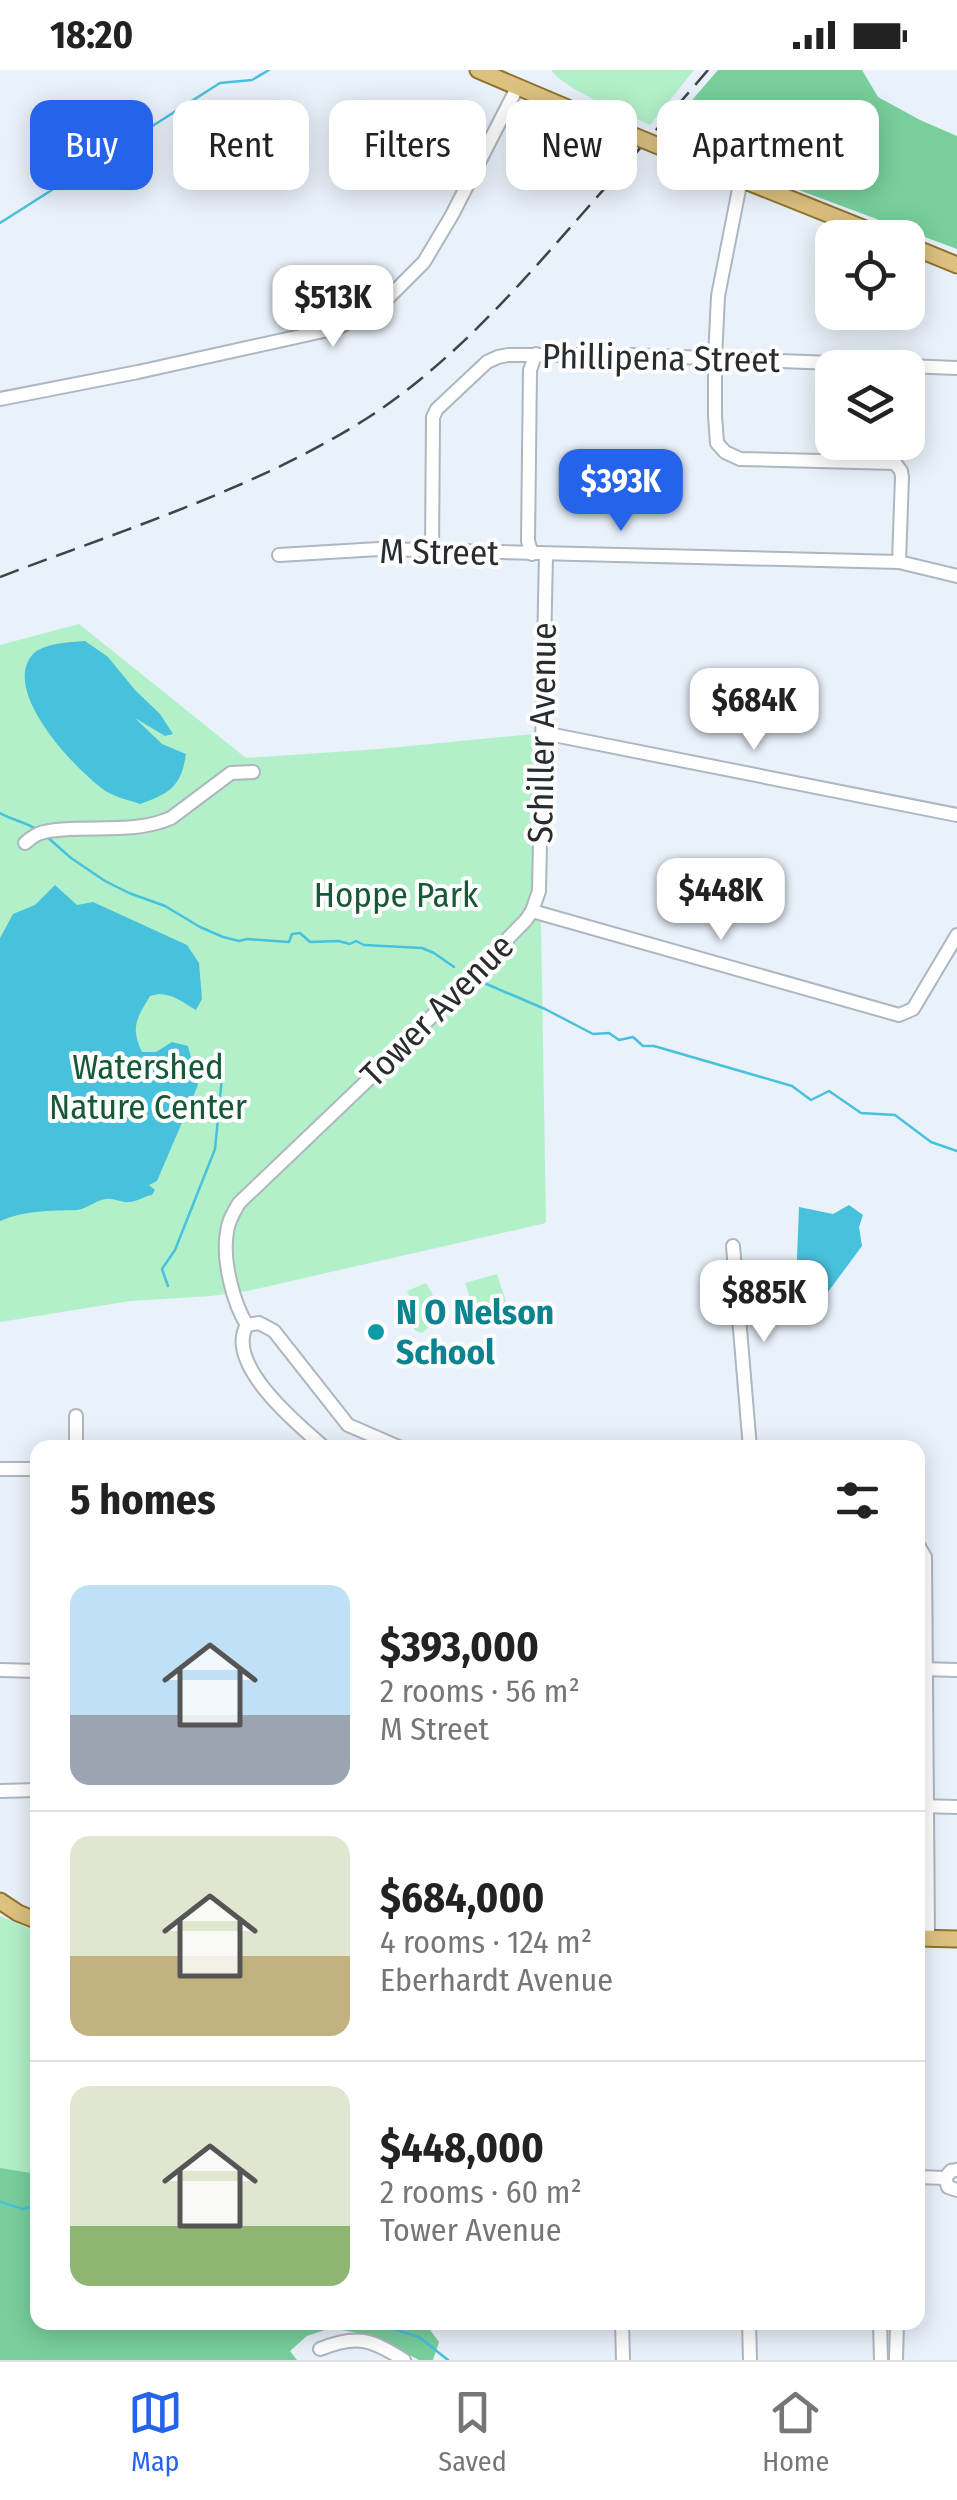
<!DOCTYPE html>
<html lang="en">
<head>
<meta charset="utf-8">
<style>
	body { margin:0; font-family:"Fira Sans Condensed",sans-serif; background:#f6f6f6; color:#222; height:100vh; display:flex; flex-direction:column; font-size:38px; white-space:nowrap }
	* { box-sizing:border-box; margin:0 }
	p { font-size:32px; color:#767676 }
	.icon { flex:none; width:55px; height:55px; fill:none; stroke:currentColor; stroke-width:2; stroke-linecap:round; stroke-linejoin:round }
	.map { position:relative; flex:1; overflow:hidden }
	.details { position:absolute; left:30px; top:1370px; width:895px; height:890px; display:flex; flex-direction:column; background:#fff; border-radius:20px; box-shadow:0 5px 25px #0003 }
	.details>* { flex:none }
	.banner { position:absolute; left:30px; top:30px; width:898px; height:90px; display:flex; gap:20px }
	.tools { position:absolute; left:815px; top:150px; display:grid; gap:20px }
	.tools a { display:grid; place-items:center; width:110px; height:110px; border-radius:20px; background:#fff; box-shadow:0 5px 25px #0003; font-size:50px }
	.price { position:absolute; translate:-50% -85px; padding:0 22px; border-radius:20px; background:#fff; color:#222; font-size:32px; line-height:65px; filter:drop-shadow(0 2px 5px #0008) }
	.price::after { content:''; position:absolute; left:50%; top:60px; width:30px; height:22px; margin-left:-15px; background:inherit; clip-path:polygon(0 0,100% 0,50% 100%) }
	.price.active { background:#2563eb; color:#fff }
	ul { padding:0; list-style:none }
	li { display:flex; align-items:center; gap:30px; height:250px; padding:0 40px }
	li+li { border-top:2px solid #e0e0e0 }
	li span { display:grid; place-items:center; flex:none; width:280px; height:200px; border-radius:20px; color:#555 }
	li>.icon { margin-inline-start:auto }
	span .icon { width:120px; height:120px; fill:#fffc; stroke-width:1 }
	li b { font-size:42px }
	h2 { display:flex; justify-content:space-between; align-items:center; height:120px; padding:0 40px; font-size:42px }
	.tag { padding:0 35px; border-radius:20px; background:#fff; box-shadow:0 5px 25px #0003; font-size:35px; line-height:90px }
	.tag.active { background:#2563eb; color:#fff }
	.status { display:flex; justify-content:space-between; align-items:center; height:70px; padding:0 50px; background:#fff; direction:ltr }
	.status svg { height:28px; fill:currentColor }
	.menu { display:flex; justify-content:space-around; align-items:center; height:140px; border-top:2px solid #e0e0e0; background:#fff; font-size:28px; color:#767676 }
	.menu a { display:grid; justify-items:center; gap:5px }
	.menu .active { color:#2563eb }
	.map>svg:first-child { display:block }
</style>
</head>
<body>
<div class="status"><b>18:20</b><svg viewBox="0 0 49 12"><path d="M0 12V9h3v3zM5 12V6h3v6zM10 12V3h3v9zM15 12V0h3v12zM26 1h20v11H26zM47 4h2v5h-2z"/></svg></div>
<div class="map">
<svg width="957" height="2290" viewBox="0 0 957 2290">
	<rect width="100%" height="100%" fill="#e9f1fa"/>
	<!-- green -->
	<g fill="#b2f0c9">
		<path d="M551,0H694L650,55C625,43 566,21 551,0Z"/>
		<path d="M79,554L246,688L379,679L544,663L541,855L546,1153L247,1221L211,1226L130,1231L0,1252V575Z"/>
		<path d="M497,1204L509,1241L496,1246L491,1235L474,1240L465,1213Z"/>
		<path d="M426,1213L437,1232L422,1242L429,1257L422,1263L416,1261L399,1239L411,1230L407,1221Z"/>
		<path d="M0,1846L37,1862V2131L0,2120Z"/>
	</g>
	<!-- forest -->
	<g fill="#78cf9c">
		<path d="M718,0H862L878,27L920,50L957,66V179L796,119L803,93L807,62C769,43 760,30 719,54L713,79L699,77L668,58Z"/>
		<path d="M0,2098L37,2104L38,2252L425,2253L439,2272L433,2290H419L374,2266L331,2258L307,2266L290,2281L297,2290H0Z"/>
	</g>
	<!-- water -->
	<g fill="#48c1dd">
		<path d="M85,571L108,587L135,620L160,644L173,664L165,666L135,648L162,674L186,684C181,717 170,723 140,734C129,730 114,727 104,720C74,698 0,620 33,584C45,573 69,572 85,571Z"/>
		<path d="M55,815L77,835L93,832L187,875L199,893L202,929L196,940C180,931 169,920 150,926C137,948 130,957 142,982H156L172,972L188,976L198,1015L157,1111L149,1115L155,1120L152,1125C144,1126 137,1132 129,1132C122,1133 114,1128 106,1129C96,1130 87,1139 77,1140C50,1141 25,1140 0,1151V868L13,844L35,835Z"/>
		<path d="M849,1135L863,1145L859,1157L862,1176L808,1249L799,1248L797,1188L799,1137L833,1144Z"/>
	</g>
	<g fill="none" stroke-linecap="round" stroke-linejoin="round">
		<!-- stream -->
		<g stroke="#48c1dd" stroke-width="2.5">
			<path d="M0,153L220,13L252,10L269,0"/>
			<path d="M0,743C12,750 25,752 36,759"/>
			<path d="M46,766L71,788L105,811L129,823L165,836L200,857L223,867L239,871L247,869L289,872L292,864L300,863L310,872L338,871L350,874L356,871L364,875L422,878L434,883L454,897"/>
			<path d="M484,913L545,939L593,964L609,963L619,970L633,967L643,976H654L792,1016L811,1030L829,1021L861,1043L895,1045L931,1072L957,1081"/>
			<path d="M168,1216L162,1199L175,1180L215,1079L222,1007"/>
			<path d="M0,2132L23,2139L38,2135"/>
			<path d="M370,2252L419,2267L448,2290"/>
		</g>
		<defs>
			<g id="minor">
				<path d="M741,109L718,226L715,288V345L717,373L725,382L740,389L895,393L901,401L902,407L899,492"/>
				<path d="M0,329L138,302L337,258L365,244L387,229L424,192L452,145L518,16"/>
				<path d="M432,482L433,347L437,339L487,292L498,287L508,285H629L957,298"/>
				<path d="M532,484L528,471L530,300L536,284"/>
				<path d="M279,485L379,479L899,492L957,506"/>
				<path d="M544,663L957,745"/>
				<path d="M25,773C29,770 33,766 38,764C47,760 59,760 69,759C103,757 139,762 171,748L231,703L253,702"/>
				<path d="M532,841L899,945L913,939L957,865"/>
				<path d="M733,1176L750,1378"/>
				<path d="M247,1255C233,1233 222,1189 227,1162C228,1151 234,1142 239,1133L392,987L526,850L532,841L539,821L546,484"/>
				<path d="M247,1255L259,1253L274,1261L348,1355L401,1378"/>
				<path d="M247,1255C224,1294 298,1355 325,1378"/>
				<path d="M76,1346V1378"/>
				<path d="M0,1399H38"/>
				<path d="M918,1475L925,1487L928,1868"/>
				<path d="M920,1599L957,1600"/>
				<path d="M0,1600L38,1601"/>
				<path d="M0,1721L38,1720"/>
				<path d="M920,1736L957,1737"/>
				<path d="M918,2107L945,2108L951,2101L957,2100"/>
				<path d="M945,2108L948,2117L957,2120"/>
				<path d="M622,2252L623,2290"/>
				<path d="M749,2252L750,2290"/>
				<path d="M880,2252L881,2290"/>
				<path d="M320,2279C357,2264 371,2269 404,2290"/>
				<path d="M896,2290L897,2252"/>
			</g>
			<g id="major">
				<path d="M478,0L617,59"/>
				<path d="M678,84L888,168"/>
				<path d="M908,175L957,195"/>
				<path d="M0,1831L18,1843L38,1851"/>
				<path d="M918,1868L957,1869"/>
			</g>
		</defs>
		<!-- minor casing -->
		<use href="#minor" stroke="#aeb6be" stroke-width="16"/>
		<!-- major casing -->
		<use href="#major" stroke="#8f722c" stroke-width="19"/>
		<!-- minor -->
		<use href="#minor" stroke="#fff" stroke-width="12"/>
		<!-- major -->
		<use href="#major" stroke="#ddc17f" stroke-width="15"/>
		<!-- rail -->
		<path stroke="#404447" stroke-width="2.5" stroke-dasharray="20 10" stroke-linecap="butt" d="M0,507C125,459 256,419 369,347C452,293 518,217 583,143C625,95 667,48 708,0"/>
		<defs>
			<path id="major-bridge" d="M617,59L678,84"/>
		</defs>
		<!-- major-bridge casing -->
		<use href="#major-bridge" stroke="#8f722c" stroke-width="19" stroke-linecap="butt"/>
		<!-- major-bridge -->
		<use href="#major-bridge" stroke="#ddc17f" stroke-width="15"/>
	</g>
	<!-- markers -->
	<circle fill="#0f9aa8" stroke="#fdfdfd" stroke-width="4" cx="376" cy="1262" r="10"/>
	<g text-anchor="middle" stroke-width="8" stroke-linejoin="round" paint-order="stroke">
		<!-- street labels -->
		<g font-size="35" fill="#292c2f" stroke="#fdfdfd">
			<text transform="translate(661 288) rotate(1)" y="12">Phillipena Street</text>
			<text transform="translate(439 482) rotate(1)" y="12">M Street</text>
			<text transform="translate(542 663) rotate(-89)" y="12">Schiller Avenue</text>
			<text transform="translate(437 940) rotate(-45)" y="12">Tower Avenue</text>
		</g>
		<!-- park labels -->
		<g font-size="35" fill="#165837" stroke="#fdfdfd">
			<text x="396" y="837">Hoppe Park</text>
			<text x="148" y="1009">Watershed<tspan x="148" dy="40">Nature Center</tspan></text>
		</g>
		<!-- culture labels -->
		<g font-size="35" font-weight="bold" fill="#0d838f" stroke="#fdfdfd" text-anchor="start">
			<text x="396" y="1254">N O Nelson<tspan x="396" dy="40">School</tspan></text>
		</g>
	</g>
</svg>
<div class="tools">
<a><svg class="icon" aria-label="locate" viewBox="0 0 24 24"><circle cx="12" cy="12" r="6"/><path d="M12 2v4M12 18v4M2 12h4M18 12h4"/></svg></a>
<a><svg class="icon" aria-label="layers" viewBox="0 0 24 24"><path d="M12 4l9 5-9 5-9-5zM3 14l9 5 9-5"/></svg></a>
</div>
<b class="price" style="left:333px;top:280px">$513K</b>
<b class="price active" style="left:621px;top:464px">$393K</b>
<b class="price" style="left:754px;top:683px">$684K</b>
<b class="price" style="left:721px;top:873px">$448K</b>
<b class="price" style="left:764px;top:1275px">$885K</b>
<div class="banner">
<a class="tag active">Buy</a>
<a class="tag">Rent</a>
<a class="tag">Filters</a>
<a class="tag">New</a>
<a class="tag">Apartment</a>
</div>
<section class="details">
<h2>5 homes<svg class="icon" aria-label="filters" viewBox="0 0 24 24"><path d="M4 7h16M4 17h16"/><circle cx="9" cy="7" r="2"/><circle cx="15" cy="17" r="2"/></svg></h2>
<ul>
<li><span style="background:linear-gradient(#bfe0f5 65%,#9aa5b1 0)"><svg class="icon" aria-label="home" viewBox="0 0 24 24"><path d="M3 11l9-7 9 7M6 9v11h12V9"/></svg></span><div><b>$393,000</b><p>2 rooms · 56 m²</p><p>M Street</p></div></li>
<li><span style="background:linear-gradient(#dfe7d0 60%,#c2b280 0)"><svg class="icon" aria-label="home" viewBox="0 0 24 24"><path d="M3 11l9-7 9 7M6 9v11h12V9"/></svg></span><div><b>$684,000</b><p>4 rooms · 124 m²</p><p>Eberhardt Avenue</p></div></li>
<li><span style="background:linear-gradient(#dfe7d0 70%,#8fb573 0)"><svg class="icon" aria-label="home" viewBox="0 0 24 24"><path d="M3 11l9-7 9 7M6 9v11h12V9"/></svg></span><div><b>$448,000</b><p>2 rooms · 60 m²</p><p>Tower Avenue</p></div></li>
</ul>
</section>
</div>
<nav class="menu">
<a class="active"><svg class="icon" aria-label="map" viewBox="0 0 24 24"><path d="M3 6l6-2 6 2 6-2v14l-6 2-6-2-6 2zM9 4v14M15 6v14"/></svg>Map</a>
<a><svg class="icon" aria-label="saved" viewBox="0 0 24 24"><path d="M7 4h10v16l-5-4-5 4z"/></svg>Saved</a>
<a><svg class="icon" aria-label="home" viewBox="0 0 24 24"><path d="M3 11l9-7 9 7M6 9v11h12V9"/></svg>Home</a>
</nav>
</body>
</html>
